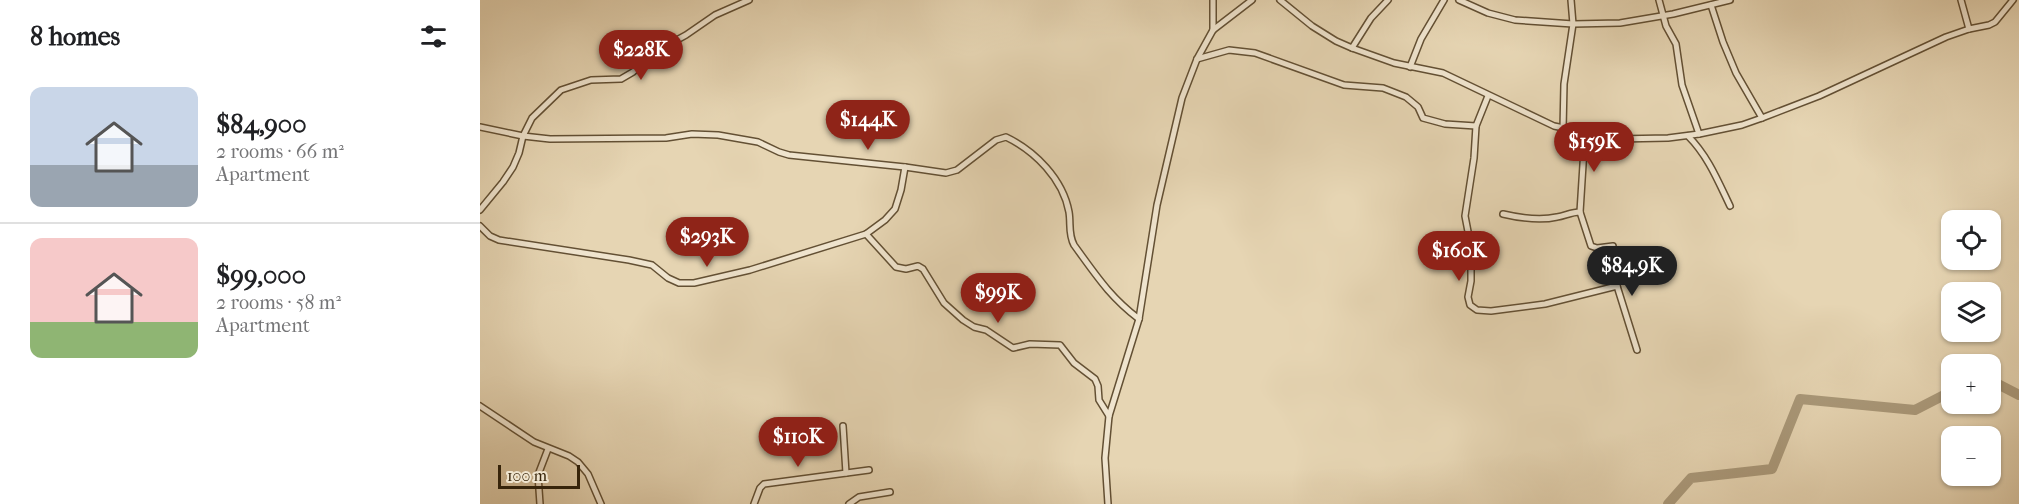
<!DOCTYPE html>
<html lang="en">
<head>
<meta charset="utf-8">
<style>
	body { margin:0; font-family:"IM FELL French Canon",serif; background:#f2f2f2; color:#202124; height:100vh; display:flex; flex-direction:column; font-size:22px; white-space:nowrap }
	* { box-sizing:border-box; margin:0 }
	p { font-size:20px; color:#757577 }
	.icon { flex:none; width:33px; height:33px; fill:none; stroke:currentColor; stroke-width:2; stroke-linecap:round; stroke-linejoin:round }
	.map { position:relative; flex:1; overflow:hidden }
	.details { display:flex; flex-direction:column; background:#fff; width:480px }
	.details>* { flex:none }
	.tools { position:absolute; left:1461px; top:210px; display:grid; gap:12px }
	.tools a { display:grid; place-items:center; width:60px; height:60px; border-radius:12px; background:#fff; box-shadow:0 2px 4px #0004; font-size:30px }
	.scale { position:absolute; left:18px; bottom:15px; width:82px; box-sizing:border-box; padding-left:6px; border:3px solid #37240a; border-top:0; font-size:16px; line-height:21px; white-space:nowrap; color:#37240a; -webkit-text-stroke:4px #efe4ce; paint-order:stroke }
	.price { position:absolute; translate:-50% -51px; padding:0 14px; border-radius:21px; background:#8f2418; color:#fff; font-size:20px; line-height:39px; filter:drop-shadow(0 2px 3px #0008) }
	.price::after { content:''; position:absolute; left:50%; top:36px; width:18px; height:14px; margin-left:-9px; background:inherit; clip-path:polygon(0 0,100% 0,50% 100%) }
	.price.current { background:#222; color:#fff }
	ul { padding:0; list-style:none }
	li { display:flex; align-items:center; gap:18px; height:150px; padding:0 30px }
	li+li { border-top:2px solid #e0e0e0 }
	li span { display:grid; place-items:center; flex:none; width:168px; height:120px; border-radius:12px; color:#555 }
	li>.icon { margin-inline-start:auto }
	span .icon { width:72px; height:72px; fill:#fffc; stroke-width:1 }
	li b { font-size:26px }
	h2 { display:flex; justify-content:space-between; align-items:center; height:72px; padding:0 30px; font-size:26px }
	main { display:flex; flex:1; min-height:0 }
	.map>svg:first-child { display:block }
</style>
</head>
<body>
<main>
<section class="details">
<h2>8 homes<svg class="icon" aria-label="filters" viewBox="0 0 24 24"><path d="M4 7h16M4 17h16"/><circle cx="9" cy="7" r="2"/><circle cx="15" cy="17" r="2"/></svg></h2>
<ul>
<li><span style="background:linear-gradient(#c9d6e8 65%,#9aa5b1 0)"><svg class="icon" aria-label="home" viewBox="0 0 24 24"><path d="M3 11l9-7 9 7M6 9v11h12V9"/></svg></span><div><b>$84,900</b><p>2 rooms · 66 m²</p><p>Apartment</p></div></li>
<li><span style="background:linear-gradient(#f6c9c9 70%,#8fb573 0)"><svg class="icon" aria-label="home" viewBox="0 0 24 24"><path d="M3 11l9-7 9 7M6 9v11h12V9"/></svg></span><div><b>$99,000</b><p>2 rooms · 58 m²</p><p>Apartment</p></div></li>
</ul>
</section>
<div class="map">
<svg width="1539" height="504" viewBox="0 0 1539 504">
	<rect width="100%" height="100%" fill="#e6d5b3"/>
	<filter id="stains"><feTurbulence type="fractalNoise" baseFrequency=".00333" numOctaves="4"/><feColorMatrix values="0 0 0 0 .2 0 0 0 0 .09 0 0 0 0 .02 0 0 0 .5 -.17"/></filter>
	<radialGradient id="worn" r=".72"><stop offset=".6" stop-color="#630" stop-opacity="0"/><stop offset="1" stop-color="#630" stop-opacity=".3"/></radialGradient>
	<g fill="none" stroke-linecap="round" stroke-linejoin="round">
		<!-- river -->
		<g stroke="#aa997a" stroke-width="10">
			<path d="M1510,380L1539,395"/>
			<path d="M1188,504L1211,478L1292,469L1320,399L1435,410L1472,391"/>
		</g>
		<defs>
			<g id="minor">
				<path d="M733,0V30"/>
				<path d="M800,0L832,26L856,41L872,48L914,63L963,73L1074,126L1137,139L1188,138L1219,134L1262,125L1282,118L1339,96L1466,37L1489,29L1509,25L1515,22L1533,0"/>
				<path d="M979,0L1008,13L1035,20L1093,24L1140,23L1193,14L1250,0"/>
				<path d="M1179,0L1186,26L1196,44L1202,85L1219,134"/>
				<path d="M1481,0L1489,29"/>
				<path d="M1231,5L1243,42L1256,73L1282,118"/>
				<path d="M872,48L891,18L908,0"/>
				<path d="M717,59L749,50L775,53L864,85L903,88L926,97L938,107L943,118L965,124L996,126"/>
				<path d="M930,67L941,39L964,0"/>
				<path d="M1008,96L996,126L994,158L985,216L991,247V281L988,297L990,305L997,310L1011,311L1065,304L1137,286"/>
				<path d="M0,127L43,136L70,139L186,138L212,134L238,135L278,142L299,152L309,155L425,167L466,173L477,170L516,140L526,137C555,151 583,179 589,212C591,224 588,234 594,245C616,275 629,296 659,319"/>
				<path d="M1083,129L1084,84L1093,24L1091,0"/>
				<path d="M1105,133L1100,212L1111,246L1117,248L1133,246L1137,286L1157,350"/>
				<path d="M1208,136C1228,156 1238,181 1250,206"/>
				<path d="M0,210L23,182L33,167L39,153L43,136L52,118L81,90L111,80L141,79L153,72L173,53L206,35L235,15L269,0"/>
				<path d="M1023,214C1040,218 1060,221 1077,217C1085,216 1091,212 1100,212"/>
				<path d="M0,226L10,236L19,240L149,260L172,265L188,278L199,283H214L270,270L386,234L405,220L415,209L421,190L425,167"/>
				<path d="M386,234L416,267L426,269L438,266L443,269L464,303L483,320L494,327L506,330L533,348L550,344L580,345L594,363L615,379L618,386L619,400L629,416"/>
				<path d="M0,406L54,442L89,456L98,462L108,474L121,504"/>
				<path d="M363,426L366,473"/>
				<path d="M60,504L58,475L68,449"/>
				<path d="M274,504L280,488L284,484L389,470"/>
				<path d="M369,504L379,497L410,492"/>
				<path d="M628,504L625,458L629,416L659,319L677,205L702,98L717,59L733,30L772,0"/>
			</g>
		</defs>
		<!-- minor casing -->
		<use href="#minor" stroke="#635034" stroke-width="8"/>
		<!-- minor -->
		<use href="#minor" stroke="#efe4ce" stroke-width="5"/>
	</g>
	<rect width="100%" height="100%" filter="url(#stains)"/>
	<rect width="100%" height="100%" fill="url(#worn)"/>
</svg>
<div class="tools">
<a><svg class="icon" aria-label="locate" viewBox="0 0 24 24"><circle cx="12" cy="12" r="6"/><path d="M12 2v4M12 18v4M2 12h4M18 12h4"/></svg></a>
<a><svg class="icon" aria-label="layers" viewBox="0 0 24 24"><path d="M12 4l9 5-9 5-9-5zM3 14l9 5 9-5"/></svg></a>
<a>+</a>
<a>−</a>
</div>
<div class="scale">100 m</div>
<b class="price" style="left:161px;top:81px">$228K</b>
<b class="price" style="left:388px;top:151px">$144K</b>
<b class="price" style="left:1114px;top:173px">$159K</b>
<b class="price" style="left:227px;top:268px">$293K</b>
<b class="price" style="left:979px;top:282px">$160K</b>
<b class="price current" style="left:1152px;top:297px">$84.9K</b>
<b class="price" style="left:518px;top:324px">$99K</b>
<b class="price" style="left:318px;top:468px">$110K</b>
</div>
</main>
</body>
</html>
